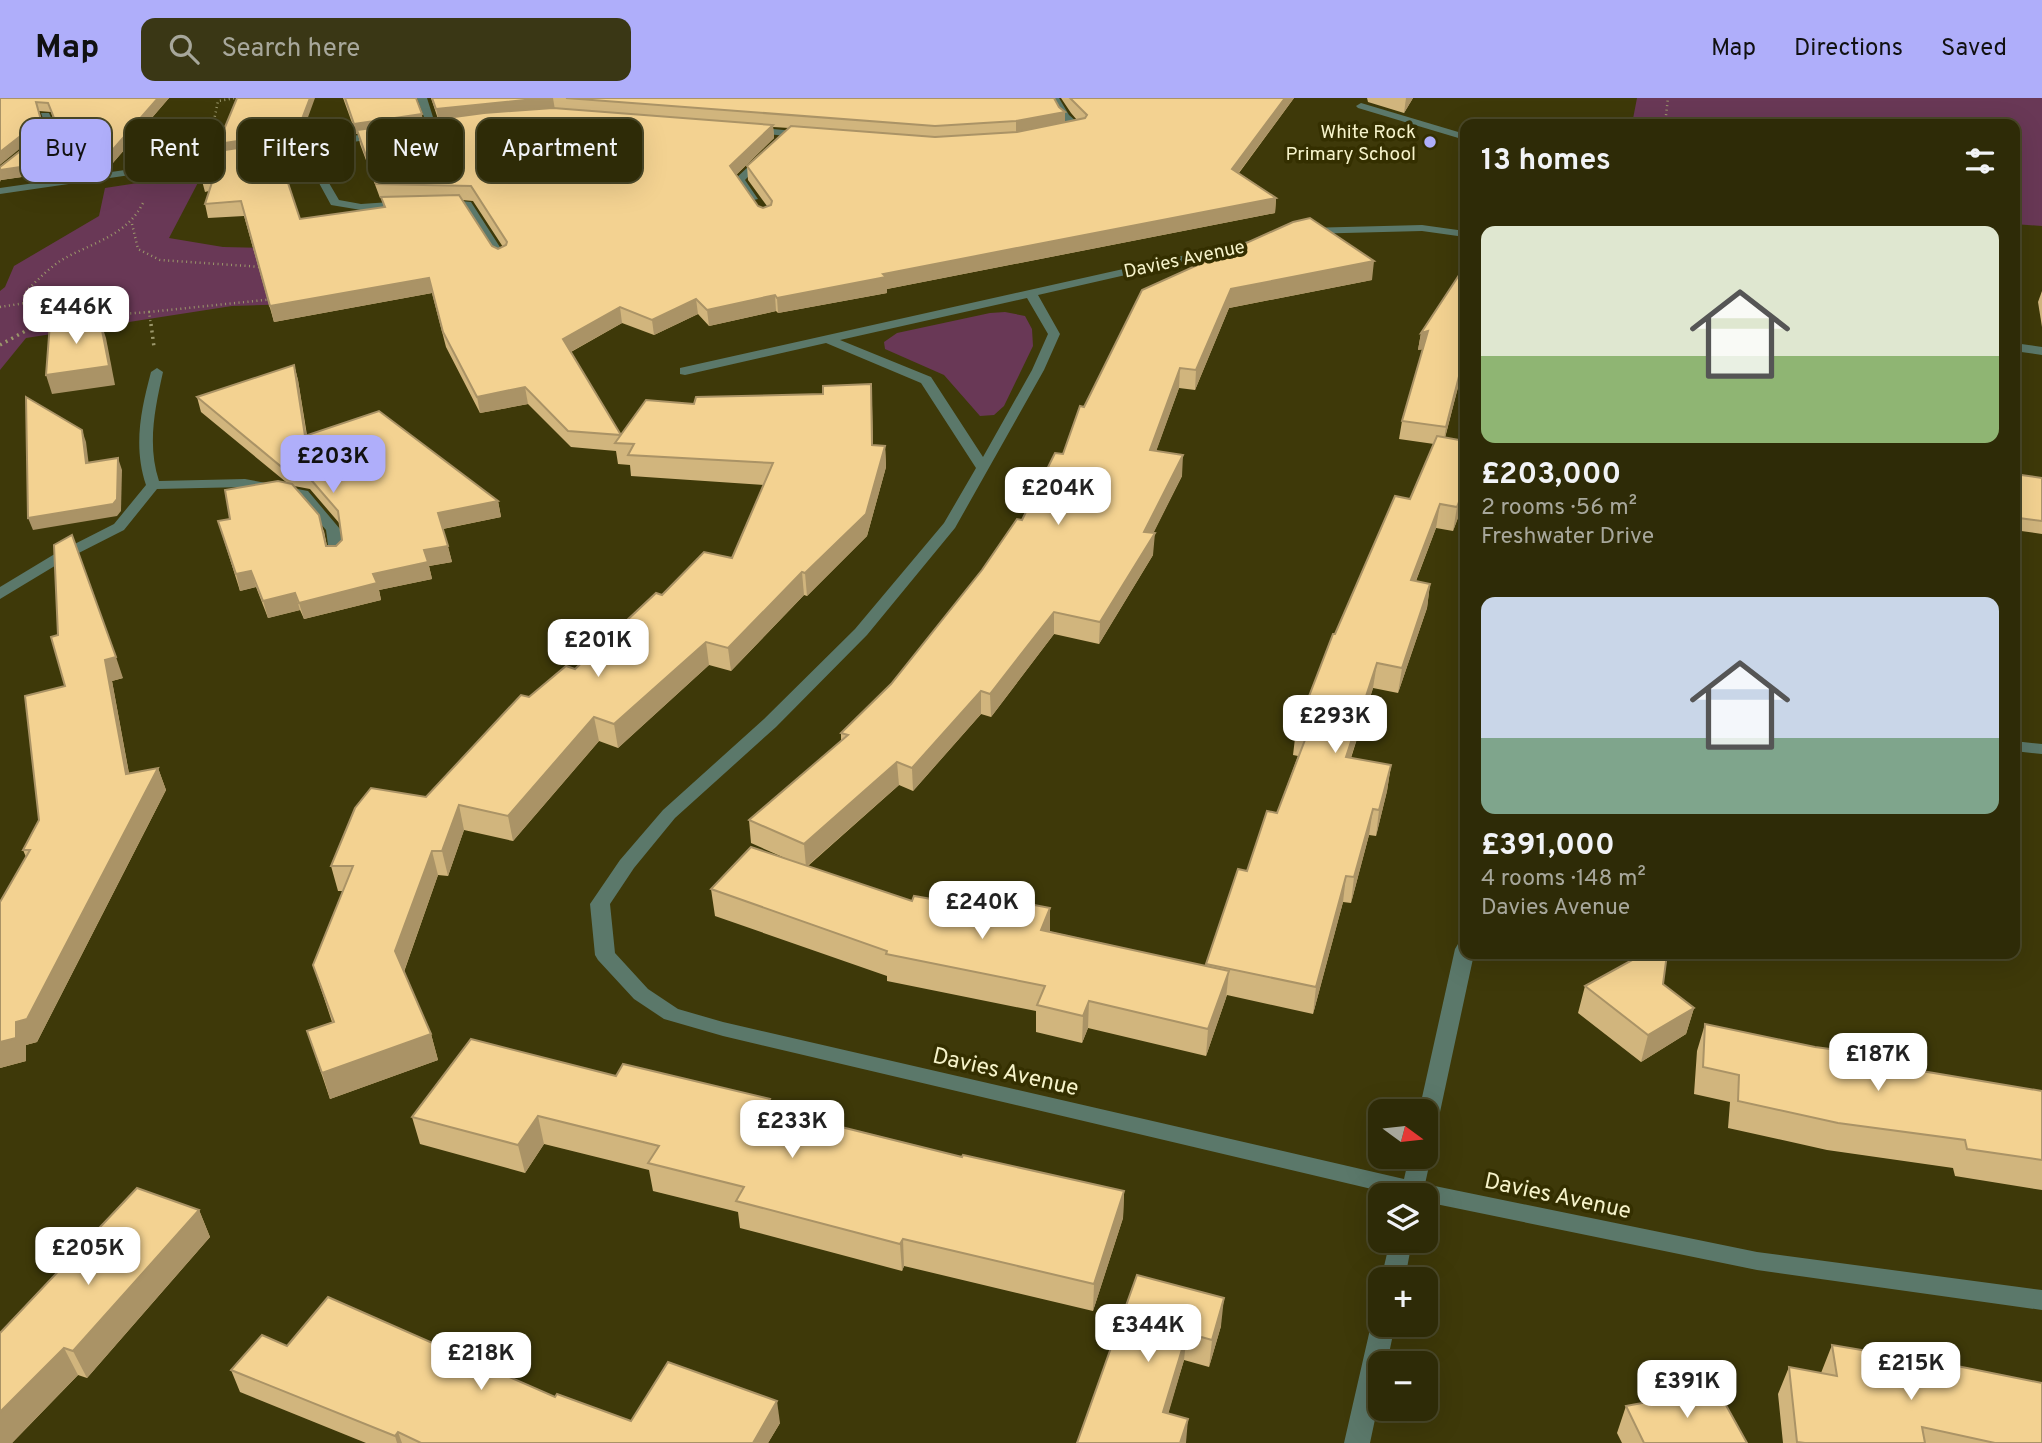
<!DOCTYPE html>
<html lang="en">
<head>
<meta charset="utf-8">
<style>
	body { margin:0; font-family:Overpass,sans-serif; background:#3a3715; color:#f1f3f6; height:100vh; display:flex; flex-direction:column; font-size:26px; white-space:nowrap }
	* { box-sizing:border-box; margin:0 }
	p { font-size:23px; color:#a7a79b }
	.icon { flex:none; width:38px; height:38px; fill:none; stroke:currentColor; stroke-width:2; stroke-linecap:round; stroke-linejoin:round }
	.map { position:relative; flex:1; overflow:hidden }
	.panel { position:absolute; left:1460px; top:21px; width:560px; height:840px; display:flex; flex-direction:column; background:#2e2b07; border-radius:14px; box-shadow:0 7px 28px #0002,0 0 0 2px #494728 }
	.panel>* { flex:none }
	.guide { position:absolute; left:21px; top:21px; width:665px; height:63px; display:flex; gap:14px }
	.needle { width:46px; rotate:105deg }
	.controls { position:absolute; left:1368px; top:1001px; display:grid; gap:14px }
	.controls a { display:grid; place-items:center; width:70px; height:70px; border-radius:14px; background:#2e2b07; box-shadow:0 7px 28px #0002,0 0 0 2px #494728; font-size:35px }
	.price { position:absolute; translate:-50% -60px; padding:0 16px; border-radius:14px; background:#fff; color:#222; font-size:23px; line-height:46px; filter:drop-shadow(0 2px 4px #0008) }
	.price::after { content:''; position:absolute; left:50%; top:42px; width:21px; height:16px; margin-left:-10px; background:inherit; clip-path:polygon(0 0,100% 0,50% 100%) }
	.price.on { background:#afaefa; color:#111 }
	ul { padding:0; list-style:none }
	li { display:grid; align-content:center; gap:14px; height:371px; padding:0 21px }
	li span { display:grid; place-items:center; height:217px; border-radius:14px; color:#555 }
	li>.icon { margin-inline-start:auto }
	span .icon { width:126px; height:126px; fill:#fffc; stroke-width:1 }
	li b { font-size:30px }
	h2 { display:flex; justify-content:space-between; align-items:center; height:84px; padding:0 21px; font-size:30px }
	.chip { padding:0 24px; border-radius:14px; background:#2e2b07; box-shadow:0 7px 28px #0002,0 0 0 2px #494728; font-size:24px; line-height:63px }
	.chip.on { background:#afaefa; color:#111 }
	header { display:flex; align-items:center; gap:42px; box-sizing:border-box; height:98px; padding:0 35px; background:#afaefa; color:#111 }
	header strong { font-size:33px }
	nav { display:flex; gap:38px; margin-inline-start:auto; font-size:24px }
	.search { width:490px; height:63px; background:#3a3715; display:flex; align-items:center; gap:18px; box-sizing:border-box; padding:0 24px; border-radius:14px; color:#a7a79b; font-size:26px }
	.map>svg:first-child { display:block }
</style>
</head>
<body>
<header>
<strong>Map</strong>
<div class="search"><svg class="icon" aria-label="search" viewBox="0 0 24 24"><circle cx="10" cy="10" r="6"/><path d="M15 15l6 6"/></svg>Search here</div>
<nav><a>Map</a><a>Directions</a><a>Saved</a></nav>
</header>
<div class="map">
<svg width="2042" height="1345" viewBox="0 0 2042 1345">
	<rect width="100%" height="100%" fill="#3e3909"/>
	<!-- green -->
	<g fill="#693856">
		<path d="M1637,0H2042V128L2014,126V26H1632Z"/>
		<path d="M203,75L169,140L223,149L269,150L297,206L232,208L26,240L0,272V193L5,189L14,168L99,118L105,90Z"/>
		<path d="M1005,214L1025,218L1032,231L1033,248L1004,308L994,317L980,318L944,277L885,251L884,244L897,235L990,215Z"/>
	</g>
	<g fill="none" stroke-linecap="round" stroke-linejoin="round">
		<!-- path-far1 -->
		<g stroke="#9b976b" stroke-width="2.5" stroke-dasharray="1 3.5" stroke-linecap="butt">
			<path d="M1665,26L1668,0"/>
			<path d="M212,32L218,3L236,0"/>
			<path d="M132,126L138,151L160,162L262,169"/>
			<path d="M0,209L25,205"/>
			<path d="M149,214L274,201"/>
			<path d="M45,222L149,214L151,228"/>
			<path d="M35,228L45,222L25,205L24,196C35,184 47,172 60,163C90,145 126,139 143,105"/>
		</g>
		<!-- path -->
		<g stroke="#9b976b" stroke-width="3.5" stroke-dasharray="2 4.5" stroke-linecap="butt">
			<path d="M151,226L154,249"/>
			<path d="M0,247L38,226"/>
		</g>
		<!-- minor -->
		<g fill="#5b786a" fill-rule="evenodd">
			<path d="M417,0H427L437,32L428,30Z"/>
			<path d="M1049,0H1059L1069,17L1083,29V33L1063,35V31L1071,29L1061,21Z"/>
			<path d="M1361,5L1465,36V42L1358,10L1356,8Z"/>
			<path d="M41,15H49L57,33L39,47L34,44L47,32Z"/>
			<path d="M750,29L806,34L811,37L806,40L746,34L745,32Z"/>
			<path d="M381,34L386,37L385,39L321,49L329,85L339,102L361,106L405,103L409,104V108L361,112L331,107L319,85L311,51L270,57L265,54L315,43Z"/>
			<path d="M764,54L769,57L745,82L758,101L749,103L734,82Z"/>
			<path d="M229,57L234,60L233,62L0,96V90Z"/>
			<path d="M440,101L471,104L507,160L505,162H497L463,109L436,106L435,104Z"/>
			<path d="M1422,127L1465,133V139L1422,133L1306,136L1300,133L1306,130Z"/>
			<path d="M1262,140L1266,141V145L1038,197L1060,236L1044,272L955,430L867,537L776,629L675,720L634,770L610,806L615,855L648,891L678,911L723,924L1404,1081L1409,1059H1426V1053L1431,1059L1425,1086L1757,1154L2042,1192V1212L1757,1172L1426,1104V1097H1397L723,938L664,921L634,901L598,862L595,857L590,806L620,762L663,712L764,621L855,531L944,425L976,370L921,285L826,245L685,277L680,276V270ZM1027,200L1048,236L1032,272L983,359L931,279L840,242Z"/>
			<path d="M2014,245L2042,249V257L2014,253Z"/>
			<path d="M157,270L163,274C155,310 147,347 159,383L245,381L308,393L340,431L343,459L340,462H330L326,432L298,399L245,389L157,391L124,432L63,463L0,501V489L53,457L114,426L146,387C133,348 141,312 151,274Z"/>
			<path d="M2014,643L2042,646V656L2014,653Z"/>
			<path d="M1465,844V856H1474L1437,1028L1434,1034L1426,1036V1013H1419L1455,851L1458,846Z"/>
			<path d="M1390,1143H1412L1405,1181H1381Z"/>
			<path d="M1381,1218V1227H1395L1387,1265H1381V1293L1370,1345H1344L1371,1227L1375,1220Z"/>
		</g>
	</g>
	<!-- wall -->
	<g fill="#d1b57d" fill-rule="evenodd">
		<path d="M0,0H169L112,66L1,82L0,69L55,26L51,14L39,13L44,31Z"/>
		<path d="M343,0H416L423,23L438,21L431,0H1054L1059,9L1065,14V24L1077,22L1071,15L1061,0H1294L1239,75L1276,100L1275,115L887,191V195L778,215L776,213L709,228L698,216L654,237L622,225L571,254L621,337L694,306L872,307L873,347L885,348L886,369L867,438L807,498L804,497L731,573L709,567L618,650L599,643L513,743L464,732L448,778L438,777L404,874L431,936L438,962L330,1001L307,933L332,924L313,867L343,793H338L331,768L426,699L529,599L575,571L662,497L732,460L764,387L631,378L630,367L618,366L616,353L571,349L528,306L480,315L446,249L432,195L274,224L244,118L208,120L205,106L209,93L205,94L201,79L220,52L218,46L299,44L292,45L295,56L286,79L300,121L384,109L382,100H380L360,46L358,35L356,36ZM773,29L789,30L747,68L748,82L767,108L763,110L758,108L736,77L774,40ZM462,102L473,103L503,149L498,151L492,148Z"/>
		<path d="M1367,0H1413L1404,15L1368,4Z"/>
		<path d="M1372,182L1229,210L1195,292L1179,290L1156,353L1182,378L1153,435V457L1099,546L1054,536L991,619L981,616L913,693L899,687L808,768L912,803L1206,868L1247,773L1277,715L1298,658L1293,657L1296,632L1335,536L1410,401L1434,346L1399,341L1402,323L1423,251L1418,252L1421,235L1465,262L1445,340L1465,343V401L1453,433L1436,430L1416,483L1430,486L1427,510L1398,595L1373,590L1351,660L1391,667L1387,693L1376,738L1369,737L1351,805L1343,804L1313,916L1227,897L1206,958L1088,930L1082,945L1036,934V913L887,883V878L715,818L711,791L787,761L751,745L749,722L841,643V635L891,586L1022,422L1063,356L1084,309L1142,192Z"/>
		<path d="M2042,193V229L2038,204Z"/>
		<path d="M294,267L298,282L307,337L498,403L501,419L443,431L452,464L429,468L432,481L379,492L381,502L304,521L300,512L268,520L256,489L240,493L223,439L230,421L286,384L201,314L197,299ZM294,388L310,391L340,426L342,442L336,448H327L324,433Z"/>
		<path d="M2014,376L2042,380V436L2014,432Z"/>
		<path d="M58,537L123,580L112,583L129,675L158,670L166,692L37,944L26,947V963L0,970L26,759L23,752L39,722L65,588Z"/>
		<path d="M1613,856H1667L1663,886L1694,910L1686,936L1641,964L1578,915L1585,888L1634,861Z"/>
		<path d="M1705,926L1916,972L2042,993V1092L1955,1078L1953,1070L1827,1052L1728,1030L1730,1004L1694,996L1697,953Z"/>
		<path d="M616,978L770,1001L771,1011L962,1059L1124,1093L1123,1120L1093,1213L904,1168L902,1173L740,1130L738,1114L653,1093L649,1072L544,1046L525,1075L420,1046L412,1019Z"/>
		<path d="M199,1112L210,1139L87,1280L78,1277L12,1345H0L1,1235Z"/>
		<path d="M1137,1177L1221,1228L1209,1269L1184,1262L1168,1315L1077,1345Z"/>
		<path d="M1832,1247L2042,1345H1783L1778,1296L1789,1269L1821,1275Z"/>
		<path d="M287,1248L555,1299L631,1323L780,1325L768,1345H366L240,1294L231,1272Z"/>
		<path d="M1626,1308L1747,1345H1622L1617,1335Z"/>
	</g>
	<!-- shaded-wall -->
	<g fill="#aa9366">
		<path d="M158,0H169L112,66L1,82L0,84V72Z"/>
		<path d="M310,0H315L299,44L292,45L295,56L285,81L220,55L218,46Z"/>
		<path d="M544,0H553L555,12L439,24L436,11Z"/>
		<path d="M1285,0H1294L1231,85L1232,71Z"/>
		<path d="M1406,0H1413L1404,15Z"/>
		<path d="M36,4L44,31L0,67V54Z"/>
		<path d="M1065,14V27L1016,36V23Z"/>
		<path d="M422,16L423,26L356,36L354,26Z"/>
		<path d="M773,27L774,40L731,82L730,68Z"/>
		<path d="M1276,100L1275,115L887,191V195L778,215L777,200L883,176Z"/>
		<path d="M1374,163L1372,182L1229,210L1195,292L1196,272L1231,191Z"/>
		<path d="M429,180L432,195L274,224L270,208Z"/>
		<path d="M775,197L776,213L709,228L707,212Z"/>
		<path d="M696,201L698,216L654,237L652,222Z"/>
		<path d="M620,209L622,225L565,257L563,241Z"/>
		<path d="M100,222L106,240L115,287L52,296L46,277Z"/>
		<path d="M1428,233L1426,251L1418,252L1421,235Z"/>
		<path d="M1465,255V262L1443,347L1446,329Z"/>
		<path d="M294,267L298,282L309,353L305,338Z"/>
		<path d="M1180,270L1179,290L1149,373L1150,352Z"/>
		<path d="M525,289L528,306L480,315L477,299Z"/>
		<path d="M82,332L86,344L90,376L86,365Z"/>
		<path d="M885,348L886,369L867,438L807,498L805,475Z"/>
		<path d="M1183,357L1182,378L1148,446L1155,435L1153,457L1099,546L1100,524Z"/>
		<path d="M118,360L122,372L121,413L117,418L33,432L28,420Z"/>
		<path d="M1465,388V401L1453,433L1457,409Z"/>
		<path d="M498,403L501,419L442,431L438,415Z"/>
		<path d="M1440,406L1436,430L1407,506L1411,482Z"/>
		<path d="M448,448L452,464L429,468L432,481L379,492L381,502L304,521L299,505L424,452Z"/>
		<path d="M251,473L256,489L240,493L236,476Z"/>
		<path d="M802,474L804,497L731,573L728,550Z"/>
		<path d="M1430,486L1427,510L1398,595L1402,570Z"/>
		<path d="M295,495L300,512L268,520L263,503Z"/>
		<path d="M1054,514V536L991,619L990,596Z"/>
		<path d="M706,544L709,567L618,650L614,626Z"/>
		<path d="M116,559L123,580L112,583L133,698L126,676L105,562Z"/>
		<path d="M1377,565L1373,590L1343,684L1346,659Z"/>
		<path d="M981,593V616L913,693L912,670Z"/>
		<path d="M594,619L599,643L513,743L508,718Z"/>
		<path d="M897,664L899,687L806,769L804,746Z"/>
		<path d="M1391,667L1387,693L1376,738L1379,712Z"/>
		<path d="M158,670L166,692L37,944L26,947V963L0,970V944L16,924Z"/>
		<path d="M459,707L464,732L448,778L442,753Z"/>
		<path d="M1373,711L1369,737L1351,805L1354,779Z"/>
		<path d="M432,753L438,777L402,879L395,853Z"/>
		<path d="M1346,778L1343,804L1313,916L1316,889Z"/>
		<path d="M1050,810V836L1041,832Z"/>
		<path d="M1229,873L1226,900L1206,958L1208,931Z"/>
		<path d="M1089,903L1088,930L1082,945L1083,918Z"/>
		<path d="M1694,910L1686,936L1641,964L1648,937Z"/>
		<path d="M431,936L438,962L330,1001L322,975Z"/>
		<path d="M770,1001L773,1028L765,1010Z"/>
		<path d="M538,1018L544,1046L525,1075L518,1047Z"/>
		<path d="M1124,1093L1123,1120L1093,1213L1094,1186Z"/>
		<path d="M199,1112L210,1139L87,1280L73,1253Z"/>
		<path d="M903,1141L904,1168L902,1173L900,1146Z"/>
		<path d="M1224,1200L1221,1228L1209,1269L1212,1242Z"/>
		<path d="M1187,1235L1184,1262L1161,1341L1163,1314Z"/>
		<path d="M64,1250L78,1277L12,1345H0V1314Z"/>
		<path d="M777,1303L780,1325L768,1345H753Z"/>
		<path d="M1188,1321L1186,1345H1180Z"/>
		<path d="M398,1334L402,1345H397L395,1338Z"/>
	</g>
	<!-- building -->
	<g fill="#f3d291" stroke="#aa9366" stroke-width="2">
		<path d="M0,0H158L109,56L0,72V69L56,25L48,5L36,4L41,22L0,54Z"/>
		<path d="M237,0H310L297,34L218,46Z"/>
		<path d="M345,0H416L422,16L354,26Z"/>
		<path d="M432,0H544L436,11Z"/>
		<path d="M566,0H1054L1059,9L1065,14L1016,23L935,28Z"/>
		<path d="M1070,0H1285L1232,71L1276,100L883,176L886,179L777,200L775,197L707,212L696,201L652,222L620,209L563,241L621,337L568,333L525,289L477,299L443,234L429,180L270,208L241,103L205,106L214,78L201,79L212,54L291,42L282,67L300,121L385,109L381,99L459,97L492,148L498,151L506,147L507,144L471,88L376,86L357,32L484,15L553,10L773,27L730,68L758,108L763,110L771,107L772,103L747,68L791,28L935,39L1017,34L1085,20L1087,17Z"/>
		<path d="M1310,120L1374,163L1231,191L1196,272L1180,270L1150,352L1183,357L1144,434L1155,435L1100,524L1054,514L990,596L981,593L912,670L897,664L804,746L749,722L848,637L841,635L891,586L982,472L1017,421L1022,422L1055,355L1063,356L1080,308L1084,309L1142,192L1293,124Z"/>
		<path d="M1465,168V255L1446,329L1402,323L1428,233L1421,235Z"/>
		<path d="M96,217L97,223L100,222L109,268L46,277L50,225Z"/>
		<path d="M294,267L305,338L379,313L498,403L438,415L448,448L424,452L428,464L373,476L377,485L299,505L295,495L263,503L251,473L236,476L218,423L230,421L225,392L278,383L292,386L319,417L326,448H336L342,442L338,413L306,376L284,371L197,299Z"/>
		<path d="M871,286L872,347L885,348L866,416L805,475L802,474L728,550L706,544L614,626L594,619L508,718L459,707L442,753H432L395,853L431,936L322,975L307,933L334,924L313,867L353,768H331L355,710L371,690L426,699L521,597L529,599L566,568L575,571L656,495L662,497L704,454L732,460L773,365L628,357L634,346L615,345L646,302L694,306L696,299L823,296V288Z"/>
		<path d="M26,299L82,332L86,365L118,360L117,401L113,406L28,420Z"/>
		<path d="M1437,338L1465,343V388L1457,409L1440,406L1411,482L1430,486L1402,570L1377,565L1346,659L1391,667L1379,712L1373,711L1354,779L1346,778L1316,889L1206,866L1238,771L1247,773L1267,713L1277,715L1308,634L1296,632L1333,536H1335L1395,398L1410,401Z"/>
		<path d="M2014,376L2042,380V423L2019,420L2014,390Z"/>
		<path d="M72,437L116,559L105,562L126,676L158,670L27,921L16,924V940L0,944V804L30,752H23L39,722L25,598L65,588L51,539L58,537L54,447Z"/>
		<path d="M751,749L912,803L914,798L971,808L976,796L1050,810L1041,832L1229,873L1208,931L1089,903L1083,918L1037,907L1045,888L886,856L887,853L711,791Z"/>
		<path d="M1643,856H1667L1663,886L1694,910L1648,937L1585,888Z"/>
		<path d="M1705,926L1815,949L1913,962L1916,972L2042,993V1062L1967,1051L1965,1042L1838,1025L1738,1003L1739,977L1703,969Z"/>
		<path d="M471,941L616,978L623,966L770,1001L765,1010L962,1059L963,1057L1124,1093L1094,1186L903,1141L900,1146L736,1103L744,1089L648,1065L659,1048L538,1018L518,1047L412,1019Z"/>
		<path d="M137,1090L199,1112L73,1253L64,1250L0,1314V1235Z"/>
		<path d="M1137,1177L1224,1200L1212,1242L1187,1235L1163,1314L1188,1321L1180,1345H1077Z"/>
		<path d="M328,1199L555,1299L557,1296L631,1323L668,1264L777,1303L753,1345H421L398,1334L395,1338L231,1272L262,1237L287,1248Z"/>
		<path d="M1832,1247L1962,1269L2042,1285V1345H1995L1922,1329L1925,1345H1805L1797,1344L1789,1269L1837,1278Z"/>
		<path d="M1717,1291L1747,1345H1644L1626,1308Z"/>
	</g>
	<!-- markers -->
	<circle fill="#afaefa" stroke="#342f00" stroke-width="2.5" cx="1430" cy="44" r="7"/>
	<g text-anchor="middle" stroke-width="7" stroke-linejoin="round" paint-order="stroke">
		<!-- far-poi labels -->
		<g font-size="19" fill="#f6f3ca" stroke="#342f00" text-anchor="end">
			<text x="1416" y="40">White Rock<tspan x="1416" dy="22">Primary School</tspan></text>
		</g>
		<!-- far-street labels -->
		<g font-size="19" fill="#f6f3ca" stroke="#342f00">
			<text transform="translate(1184 160) rotate(-12)" y="7">Davies Avenue</text>
		</g>
		<!-- street labels -->
		<g font-size="23" fill="#f6f3ca" stroke="#342f00">
			<text transform="translate(1006 973) rotate(13)" y="8">Davies Avenue</text>
			<text transform="translate(1558 1097) rotate(12)" y="8">Davies Avenue</text>
		</g>
	</g>
</svg>
<div class="controls">
<a><svg class="needle" viewBox="-14 -14 28 28"><path d="M0-13l5 13h-10z" fill="#e53935"/><path d="M0 13l5-13h-10z" fill="#a7a79b"/></svg></a>
<a><svg class="icon" aria-label="layers" viewBox="0 0 24 24"><path d="M12 4l9 5-9 5-9-5zM3 14l9 5 9-5"/></svg></a>
<a>+</a>
<a>−</a>
</div>
<b class="price" style="left:76px;top:248px">£446K</b>
<b class="price on" style="left:333px;top:397px">£203K</b>
<b class="price" style="left:1058px;top:429px">£204K</b>
<b class="price" style="left:598px;top:581px">£201K</b>
<b class="price" style="left:1335px;top:657px">£293K</b>
<b class="price" style="left:982px;top:843px">£240K</b>
<b class="price" style="left:1878px;top:995px">£187K</b>
<b class="price" style="left:792px;top:1062px">£233K</b>
<b class="price" style="left:88px;top:1189px">£205K</b>
<b class="price" style="left:1148px;top:1266px">£344K</b>
<b class="price" style="left:481px;top:1294px">£218K</b>
<b class="price" style="left:1911px;top:1304px">£215K</b>
<b class="price" style="left:1687px;top:1322px">£391K</b>
<div class="guide">
<a class="chip on">Buy</a>
<a class="chip">Rent</a>
<a class="chip">Filters</a>
<a class="chip">New</a>
<a class="chip">Apartment</a>
</div>
<section class="panel">
<h2>13 homes<svg class="icon" aria-label="filters" viewBox="0 0 24 24"><path d="M4 7h16M4 17h16"/><circle cx="9" cy="7" r="2"/><circle cx="15" cy="17" r="2"/></svg></h2>
<ul>
<li><span style="background:linear-gradient(#dfe7d0 60%,#8fb573 0)"><svg class="icon" aria-label="home" viewBox="0 0 24 24"><path d="M3 11l9-7 9 7M6 9v11h12V9"/></svg></span><div><b>£203,000</b><p>2 rooms · 56 m²</p><p>Freshwater Drive</p></div></li>
<li><span style="background:linear-gradient(#c9d6e8 65%,#7fa58c 0)"><svg class="icon" aria-label="home" viewBox="0 0 24 24"><path d="M3 11l9-7 9 7M6 9v11h12V9"/></svg></span><div><b>£391,000</b><p>4 rooms · 148 m²</p><p>Davies Avenue</p></div></li>
</ul>
</section>
</div>
</body>
</html>
